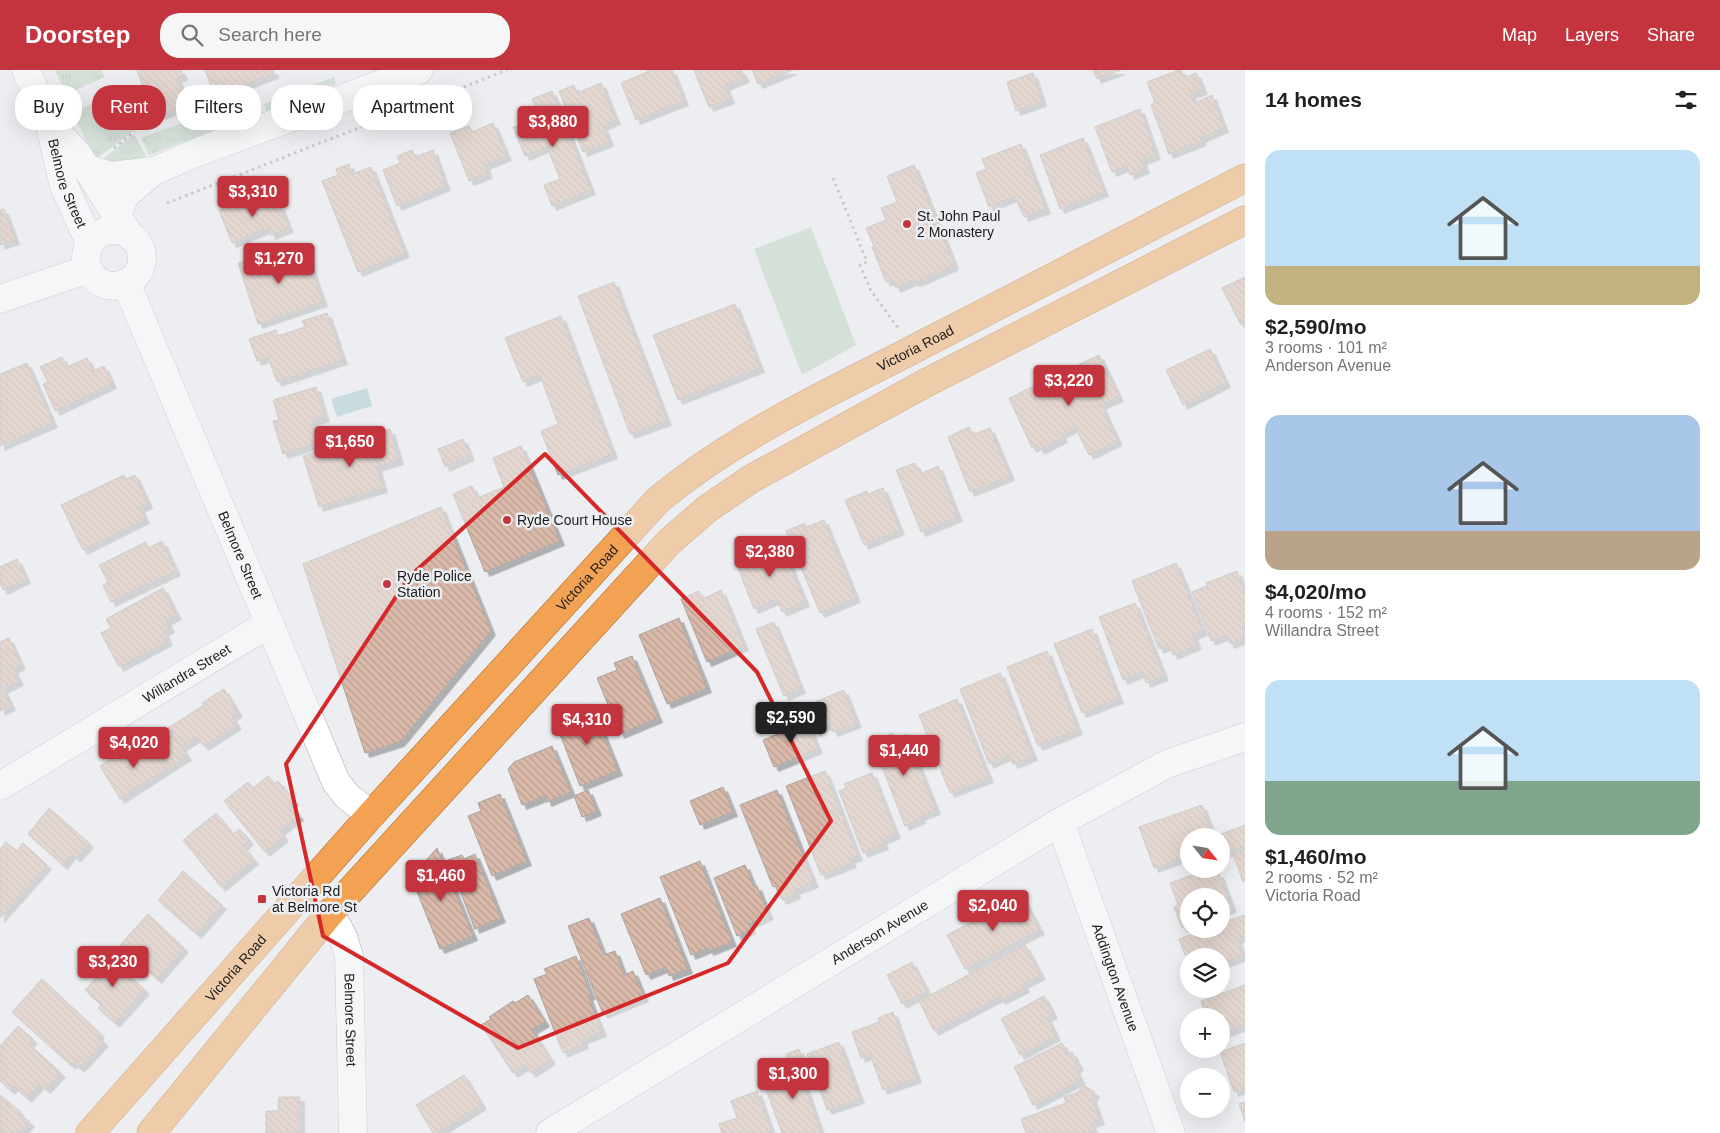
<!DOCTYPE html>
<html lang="en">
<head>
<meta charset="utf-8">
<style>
	body { margin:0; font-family:Arial,sans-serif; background:#f6f6f6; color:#202124; height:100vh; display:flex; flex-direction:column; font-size:19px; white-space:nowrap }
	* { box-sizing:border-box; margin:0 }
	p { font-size:16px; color:#757577 }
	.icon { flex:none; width:28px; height:28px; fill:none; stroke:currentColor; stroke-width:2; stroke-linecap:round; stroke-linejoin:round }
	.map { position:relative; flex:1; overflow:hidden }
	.drawer { display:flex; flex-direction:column; background:#fff; width:475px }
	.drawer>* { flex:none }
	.banner { position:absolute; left:15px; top:15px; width:475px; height:45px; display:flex; gap:10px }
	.needle { width:32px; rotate:120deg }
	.controls { position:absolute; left:1180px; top:758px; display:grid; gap:10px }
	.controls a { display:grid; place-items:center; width:50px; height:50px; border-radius:50%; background:#fff; box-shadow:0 5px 20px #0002; font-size:25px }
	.price { position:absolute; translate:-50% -42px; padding:0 11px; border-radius:5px; background:#c4343e; color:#fff; font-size:16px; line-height:32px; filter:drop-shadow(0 1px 2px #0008) }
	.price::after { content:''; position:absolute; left:50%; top:30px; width:15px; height:11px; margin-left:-8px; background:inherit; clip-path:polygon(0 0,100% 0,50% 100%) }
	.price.selected { background:#222; color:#fff }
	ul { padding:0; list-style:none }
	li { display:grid; align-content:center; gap:10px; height:265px; padding:0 20px }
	li span { display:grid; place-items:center; height:155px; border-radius:15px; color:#555 }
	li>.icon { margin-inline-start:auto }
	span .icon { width:90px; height:90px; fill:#fffc; stroke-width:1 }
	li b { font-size:21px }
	h2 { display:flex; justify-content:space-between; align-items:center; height:60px; padding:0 20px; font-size:21px }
	.tag { padding:0 18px; border-radius:20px; background:#fff; box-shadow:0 5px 20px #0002; font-size:18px; line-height:45px }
	.tag.selected { background:#c4343e; color:#fff }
	header { display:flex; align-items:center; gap:30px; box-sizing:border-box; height:70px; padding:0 25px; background:#c4343e; color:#fff }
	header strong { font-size:24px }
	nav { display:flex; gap:28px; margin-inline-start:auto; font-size:18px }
	.search { width:350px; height:45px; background:#f6f6f6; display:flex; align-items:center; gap:12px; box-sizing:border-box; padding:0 18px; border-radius:20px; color:#757577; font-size:19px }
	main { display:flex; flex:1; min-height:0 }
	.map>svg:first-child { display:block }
</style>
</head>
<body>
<header>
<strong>Doorstep</strong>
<div class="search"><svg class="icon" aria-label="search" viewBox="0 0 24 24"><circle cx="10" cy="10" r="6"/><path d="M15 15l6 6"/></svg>Search here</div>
<nav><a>Map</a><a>Layers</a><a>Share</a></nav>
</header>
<main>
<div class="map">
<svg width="1245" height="1063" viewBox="0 0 1245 1063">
	<defs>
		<pattern id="grass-tufts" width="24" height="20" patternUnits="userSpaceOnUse" patternTransform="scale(1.25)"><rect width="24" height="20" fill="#b9cebc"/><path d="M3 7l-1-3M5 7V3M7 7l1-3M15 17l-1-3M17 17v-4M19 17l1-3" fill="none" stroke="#9eb0a1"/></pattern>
		<pattern id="building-back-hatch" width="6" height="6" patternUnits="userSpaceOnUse" patternTransform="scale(1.25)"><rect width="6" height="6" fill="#d9b9a9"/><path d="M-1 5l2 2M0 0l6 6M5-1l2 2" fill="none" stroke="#ba9e91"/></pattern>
		<filter id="shadow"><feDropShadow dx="4.5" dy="4.5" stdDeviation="0" flood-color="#0004"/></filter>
	</defs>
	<rect width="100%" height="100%" fill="#edeef1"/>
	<!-- grass -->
	<g fill="url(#grass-tufts)">
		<path d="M55,0H101L105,7L66,24Z"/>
		<path d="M334,7L336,14L266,41L264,34Z"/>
		<path d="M114,24L133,61L96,89L90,80L73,42Z"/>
		<path d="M238,32L244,49L149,85L141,68Z"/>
		<path d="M134,64L146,86L119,96L99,92Z"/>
	</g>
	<!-- green -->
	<path fill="#b9cebc" d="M811,157L856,275L802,305L754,179Z"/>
	<!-- water -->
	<path fill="#9bc4c8" d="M367,318L372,336L337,347L331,329Z"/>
	<!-- building -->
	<g fill="url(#building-back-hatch)" stroke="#a8a5a3" filter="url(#shadow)">
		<path d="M137,0H181L183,6L177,8L187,35L161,45L158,37L151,39Z"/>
		<path d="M205,0H273L274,4L231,20L229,16L213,22Z"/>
		<path d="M647,0H672L684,31L636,50L621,13L647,2Z"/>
		<path d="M694,0H741L745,8L725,16L730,29L709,37Z"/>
		<path d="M752,0H793L758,14Z"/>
		<path d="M1093,0H1121L1097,9Z"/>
		<path d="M1179,0H1181L1184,8L1196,3L1203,20L1191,24L1194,33L1212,25L1224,58L1201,68L1202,71L1169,84L1151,35L1155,33L1147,12Z"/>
		<path d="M1033,3L1042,32L1016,41L1007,12Z"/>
		<path d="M601,13L616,50L603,56L609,72L583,82L559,21L574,15L577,23Z"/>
		<path d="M552,21L591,120L552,136L544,115L560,109L547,77L525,86L513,57L520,55L517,47L536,39L532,29Z"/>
		<path d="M1140,39L1156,85L1142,90L1145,99L1130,105L1127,96L1112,102L1095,57Z"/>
		<path d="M493,53L507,86L485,95L488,104L469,111L450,63L469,56L472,62Z"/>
		<path d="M1083,68L1104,122L1060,139L1040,85Z"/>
		<path d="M1021,74L1046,139L1024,147L1015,126L989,137L976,103L986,99L982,89Z"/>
		<path d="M412,80L415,87L433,80L446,116L397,136L383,100L400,93L397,86Z"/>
		<path d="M349,94L352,104L371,97L405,183L358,202L322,111L338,105L336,99Z"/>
		<path d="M914,95L954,194L953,196L917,212L912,211L896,218L892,209L886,212L872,177L874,176L866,158L886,150L881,138L897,132L887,106Z"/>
		<path d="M266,121L273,139L280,136L289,158L271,165L268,158L232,173L219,140Z"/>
		<path d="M4,139L15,170L0,175V140Z"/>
		<path d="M279,179L284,191L306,184L323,232L258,254L238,193Z"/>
		<path d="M1245,207V253L1241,255L1222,218Z"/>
		<path d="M614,212L667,351L630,364L578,226Z"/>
		<path d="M735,234L760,298L678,330L653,265Z"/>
		<path d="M327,243L343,290L277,312L268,287L257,291L249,269L276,260L278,266L305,257L302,251Z"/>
		<path d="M561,246L613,384L558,405L541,361L558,354L540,305L523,312L505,268Z"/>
		<path d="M1210,279L1226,313L1183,335L1166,300Z"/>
		<path d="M1099,285L1119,327L1101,335L1118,371L1089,385L1075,357L1061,364L1063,368L1040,380L1037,375L1032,378L1009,328Z"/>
		<path d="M62,287L67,297L87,288L93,301L104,296L112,314L55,341L43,314L48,312L40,297Z"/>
		<path d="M27,293L53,353L0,376V304Z"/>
		<path d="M316,317L325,347L312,351L319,373L283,384L273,351L279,350L273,330Z"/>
		<path d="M969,357L972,365L990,358L1010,406L970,422L948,367Z"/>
		<path d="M390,359L399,390L377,397L383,418L319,437L303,386Z"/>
		<path d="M463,369L470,386L445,397L438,379Z"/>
		<path d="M521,376L560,471L485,502L453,424L472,416L477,428L504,417L493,388Z"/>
		<path d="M915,393L920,404L938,396L958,447L921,462L896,400Z"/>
		<path d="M124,405L126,409L135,405L148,434L140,438L145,449L83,480L61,435Z"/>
		<path d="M883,418L900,460L864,475L845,430L867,421L868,424Z"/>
		<path d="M441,437L491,561L400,672L365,683L303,494Z"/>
		<path d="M824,450L856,528L820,543L786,461L805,453L806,457Z"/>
		<path d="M162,471L176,501L111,532L103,515L108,512L99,495L146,472L148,478Z"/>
		<path d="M780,471L805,532L782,542L777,529L754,539L735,490Z"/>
		<path d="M17,489L26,509L3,520L0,513V497Z"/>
		<path d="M1176,493L1203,561L1193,565L1197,575L1173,585L1170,575L1159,579L1132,511Z"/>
		<path d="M1237,501L1245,522V557L1242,558L1245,568L1230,574L1226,565L1211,571L1192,522L1207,516L1206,513Z"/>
		<path d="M163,518L177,545L166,551L170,558L164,562L168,571L119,597L101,563L111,558L106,549Z"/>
		<path d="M721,520L744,576L707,592L681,529L699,521L703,529Z"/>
		<path d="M1135,533L1164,606L1146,613L1142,602L1123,610L1099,547Z"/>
		<path d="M679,548L707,618L667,634L639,565Z"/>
		<path d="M774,552L801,619L784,626L756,559Z"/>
		<path d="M1092,559L1119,629L1082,643L1054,574Z"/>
		<path d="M9,568L21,595L13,599L19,611L3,619L11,636L0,641V572Z"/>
		<path d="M1047,581L1078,660L1038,676L1007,597Z"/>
		<path d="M632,586L658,648L620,664L597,608L617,600L614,593Z"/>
		<path d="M1000,603L1033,686L1013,694L1009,685L989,694L960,619Z"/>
		<path d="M224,619L238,642L232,647L237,655L204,676L197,667L181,677L168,658L204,635L202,633Z"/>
		<path d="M844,620L857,653L833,662L830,654L815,661L805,636Z"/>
		<path d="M957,629L989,708L950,723L919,645Z"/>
		<path d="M591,634L618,701L580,716L556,654L574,646L573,642Z"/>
		<path d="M807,652L818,679L774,697L763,670Z"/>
		<path d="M893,663L896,668L906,664L936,740L920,746L921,749L905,756L872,671Z"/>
		<path d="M173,664L187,686L168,698L154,676Z"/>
		<path d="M149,669L168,698L120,729L100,696L113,688L115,691Z"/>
		<path d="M552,676L571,722L547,732L545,726L522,735L508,699L514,692Z"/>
		<path d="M825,701L858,786L850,789L852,793L821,805L786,716Z"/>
		<path d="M872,703L896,764L882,770L884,775L863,783L839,721L846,718L844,714Z"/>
		<path d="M268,706L275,714L278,711L294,731L289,734L299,746L280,761L284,767L265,782L224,731L248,712L253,718Z"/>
		<path d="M723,717L733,742L700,755L690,731Z"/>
		<path d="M588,720L597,741L582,747L574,726Z"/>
		<path d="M777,720L814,813L795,820L796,824L782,830L776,816L773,817L740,735Z"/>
		<path d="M500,724L527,791L492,806L468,746L481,741L478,733Z"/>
		<path d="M1202,735L1213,766H1189V785L1154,798L1139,757Z"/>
		<path d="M49,738L89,773L76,788L72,784L63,795L28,764Z"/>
		<path d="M216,743L233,764L240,759L249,770L243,776L254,790L221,817L183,770Z"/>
		<path d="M1245,755V776L1225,783L1221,774V766L1218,765Z"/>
		<path d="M6,772L17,781L23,773L47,795L0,848V779Z"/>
		<path d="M437,778L473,866L440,879L411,807Z"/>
		<path d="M1245,780V811L1243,812L1233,784Z"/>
		<path d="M475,784L501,848L475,859L448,790L462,785L464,789Z"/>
		<path d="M700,791L732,872L709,881L708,878L691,885L660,807Z"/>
		<path d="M745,795L754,817L757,816L769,845L749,854L751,860L737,866L714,808Z"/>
		<path d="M1206,800L1209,807L1219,803L1232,838L1221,842V844V826H1189V855L1182,858L1174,837L1178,835L1170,813Z"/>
		<path d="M183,801L222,835L197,864L158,830Z"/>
		<path d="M1022,826L1040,860L965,899L947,865Z"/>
		<path d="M660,828L688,899L669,906L666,897L646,905L621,844Z"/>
		<path d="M148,844L184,878L157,909L120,875Z"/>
		<path d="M1245,845V866L1237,869L1243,886L1221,894V886H1190V884L1185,885L1179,869L1206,859H1221V853Z"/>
		<path d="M589,848L604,885L615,881L624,905L633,901L644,927L603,944L568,856Z"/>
		<path d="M1025,875L1041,905L1023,914L1025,918L1001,930L999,927L934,961L919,931Z"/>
		<path d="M105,883L145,920L115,953L98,938L101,935L85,920L95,909L88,902Z"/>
		<path d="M576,886L591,925L588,926L602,962L582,970L584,974L563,983L534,909L547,904L544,899Z"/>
		<path d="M912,892L927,921L902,934L887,905Z"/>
		<path d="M42,909L100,963L98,966L104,972L80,998L74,993L71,995L12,942Z"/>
		<path d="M1245,915V955L1221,964V946H1206L1201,931Z"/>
		<path d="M528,925L545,952L532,960L551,990L531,1003L526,995L513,1003L481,955L491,949L489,947L513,931L515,933Z"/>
		<path d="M1044,926L1053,944L1047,947L1056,966L1020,985L1001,949Z"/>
		<path d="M893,942L917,1008L883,1020L870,984L861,988L852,962L879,952L878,948Z"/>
		<path d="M18,956L33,969L29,974L61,1003L46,1019L40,1014L27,1028L14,1016L10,1020L0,1011V976Z"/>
		<path d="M839,972L860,1029L827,1040L807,984Z"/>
		<path d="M1062,973L1068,984L1072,982L1079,996L1075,999L1081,1010L1033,1035L1014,997Z"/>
		<path d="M1245,973V1018L1234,1022L1220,982Z"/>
		<path d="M799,979L808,1002L801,1005L821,1063H782L764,1014L793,1004L786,984Z"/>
		<path d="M464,1005L482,1035L437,1063H433L416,1035Z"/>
		<path d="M1082,1015L1095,1022L1092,1028L1100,1050L1091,1053L1095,1063H1026L1021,1049L1066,1033L1064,1027L1079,1022Z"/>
		<path d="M757,1021L772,1063H722L719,1054L737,1048L731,1031Z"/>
		<path d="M0,1025L20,1041L19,1044L30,1052L21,1063H0Z"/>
		<path d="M279,1027H300V1063H266V1041H278Z"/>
		<path d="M1245,1032V1052L1239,1034Z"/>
	</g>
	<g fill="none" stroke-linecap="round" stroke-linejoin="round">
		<defs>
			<g id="minor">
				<path d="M87,99L111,106L154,101L198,82L419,0"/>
				<path d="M117,144L126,124L154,101"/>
				<path id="s1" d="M126,213L336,712L347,726L371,745"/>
				<path id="s2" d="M0,716L270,553"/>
				<path id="s3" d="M1060,752L1171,1063"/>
				<path id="s4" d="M330,843L343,867L349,886L353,1063"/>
				<path id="s5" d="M550,1063L1060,752L1167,694L1245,667"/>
			</g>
			<g id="tertiary">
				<path id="s6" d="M26,0L49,52L64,116L90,173"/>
				<path d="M51,55L78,85L130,166"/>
				<circle cx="114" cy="188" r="28"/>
				<path d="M0,229L88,199"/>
			</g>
			<g id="trunk">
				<path id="s7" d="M90,1063L371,745L658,430C734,367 824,325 912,280C1023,223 1134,165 1245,108"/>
				<path d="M151,1063L330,843L669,472L707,439L751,409L922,315L1245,150"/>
			</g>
		</defs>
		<!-- minor casing -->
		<use href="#minor" stroke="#a4a4a7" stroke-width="29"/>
		<!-- tertiary casing -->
		<use href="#tertiary" stroke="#a4a4a7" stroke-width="29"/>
		<!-- trunk casing -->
		<use href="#trunk" stroke="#a56423" stroke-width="29"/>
		<!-- path -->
		<g stroke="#9c9d9f" stroke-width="3" stroke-dasharray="2.5 4" stroke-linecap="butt">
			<path d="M114,78L135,61"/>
			<path d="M833,108L867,192L860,195L871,221L898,258"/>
			<path d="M167,133L507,0"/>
		</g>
		<!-- minor -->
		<use href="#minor" stroke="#fff" stroke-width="28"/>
		<!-- tertiary -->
		<use href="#tertiary" stroke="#fff" stroke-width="28"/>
		<!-- trunk -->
		<use href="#trunk" stroke="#f2a252" stroke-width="28"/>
	</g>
	<!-- marked area -->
	<path d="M0 0H1245V1063H0ZM545,384L757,602L831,751L728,893L518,978L323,866L286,694L409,507Z" fill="#edeef1" fill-opacity=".55" fill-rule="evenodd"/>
	<path fill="none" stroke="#d62828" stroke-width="4" stroke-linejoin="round" d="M545,384L757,602L831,751L728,893L518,978L323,866L286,694L409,507Z"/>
	<!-- markers -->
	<g fill="#c4343e" stroke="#edeef1" stroke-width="2">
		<circle cx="907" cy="154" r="5"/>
		<circle cx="507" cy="450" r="5"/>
		<circle cx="387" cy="514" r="5"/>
		<rect x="257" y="824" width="10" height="10" rx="2.5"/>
	</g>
	<g text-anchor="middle" stroke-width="5" stroke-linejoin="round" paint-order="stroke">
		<!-- street labels -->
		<g font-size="14" fill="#1c1c1d" stroke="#edeef1">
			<text dy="5" stroke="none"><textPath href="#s6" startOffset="121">Belmore Street</textPath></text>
			<text dy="5" stroke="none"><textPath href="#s7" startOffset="1150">Victoria Road</textPath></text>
			<text dy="5" stroke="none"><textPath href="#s1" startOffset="295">Belmore Street</textPath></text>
			<text dy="5" stroke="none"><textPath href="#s7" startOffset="745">Victoria Road</textPath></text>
			<text dy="5" stroke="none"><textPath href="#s2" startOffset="218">Willandra Street</textPath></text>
			<text dy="5" stroke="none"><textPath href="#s5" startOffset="386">Anderson Avenue</textPath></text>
			<text dy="5" stroke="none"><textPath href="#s7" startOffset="220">Victoria Road</textPath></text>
			<text dy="5" stroke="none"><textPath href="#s3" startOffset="165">Addington Avenue</textPath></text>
			<text dy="5" stroke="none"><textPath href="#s4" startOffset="111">Belmore Street</textPath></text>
		</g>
		<!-- poi labels -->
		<g font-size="14" fill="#1c1c1d" stroke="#edeef1" text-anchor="start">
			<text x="917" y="151">St. John Paul<tspan x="917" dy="16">2 Monastery</tspan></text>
			<text x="517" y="455">Ryde Court House</text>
			<text x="397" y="511">Ryde Police<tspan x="397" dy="16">Station</tspan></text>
			<text x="272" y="826">Victoria Rd<tspan x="272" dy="16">at Belmore St</tspan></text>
		</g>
	</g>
</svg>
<div class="controls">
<a><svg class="needle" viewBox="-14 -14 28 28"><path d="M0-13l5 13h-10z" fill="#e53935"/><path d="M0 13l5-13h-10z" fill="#757577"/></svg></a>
<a><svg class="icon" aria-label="locate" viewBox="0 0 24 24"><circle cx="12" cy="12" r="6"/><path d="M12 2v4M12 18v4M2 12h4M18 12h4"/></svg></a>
<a><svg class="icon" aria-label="layers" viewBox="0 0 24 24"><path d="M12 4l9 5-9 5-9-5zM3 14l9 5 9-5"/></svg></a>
<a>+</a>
<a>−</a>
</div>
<b class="price" style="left:553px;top:78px">$3,880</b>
<b class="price" style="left:253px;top:148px">$3,310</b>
<b class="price" style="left:279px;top:215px">$1,270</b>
<b class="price" style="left:1069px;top:337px">$3,220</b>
<b class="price" style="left:350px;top:398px">$1,650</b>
<b class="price" style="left:770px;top:508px">$2,380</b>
<b class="price selected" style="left:791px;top:674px">$2,590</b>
<b class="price" style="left:587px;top:676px">$4,310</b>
<b class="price" style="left:134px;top:699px">$4,020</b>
<b class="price" style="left:904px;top:707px">$1,440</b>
<b class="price" style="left:441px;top:832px">$1,460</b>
<b class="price" style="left:993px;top:862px">$2,040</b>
<b class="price" style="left:113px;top:918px">$3,230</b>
<b class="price" style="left:793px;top:1030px">$1,300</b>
<div class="banner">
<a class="tag">Buy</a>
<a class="tag selected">Rent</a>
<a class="tag">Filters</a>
<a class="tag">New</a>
<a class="tag">Apartment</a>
</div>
</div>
<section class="drawer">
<h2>14 homes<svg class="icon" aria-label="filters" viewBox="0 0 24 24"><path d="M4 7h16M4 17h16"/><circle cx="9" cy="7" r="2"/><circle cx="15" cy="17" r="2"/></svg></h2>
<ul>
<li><span style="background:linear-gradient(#bfe0f5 75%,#c2b280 0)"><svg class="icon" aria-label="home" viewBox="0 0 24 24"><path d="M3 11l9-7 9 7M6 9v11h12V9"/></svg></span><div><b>$2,590/mo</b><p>3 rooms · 101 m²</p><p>Anderson Avenue</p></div></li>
<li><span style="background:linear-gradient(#a9c7e8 75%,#b9a48a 0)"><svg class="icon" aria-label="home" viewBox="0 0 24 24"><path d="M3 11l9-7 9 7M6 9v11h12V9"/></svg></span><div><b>$4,020/mo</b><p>4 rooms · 152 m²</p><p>Willandra Street</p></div></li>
<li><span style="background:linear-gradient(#bfe0f5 65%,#7fa58c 0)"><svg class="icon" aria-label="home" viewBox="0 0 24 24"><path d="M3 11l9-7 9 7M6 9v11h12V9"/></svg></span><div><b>$1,460/mo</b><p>2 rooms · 52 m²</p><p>Victoria Road</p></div></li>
</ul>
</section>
</main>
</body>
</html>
